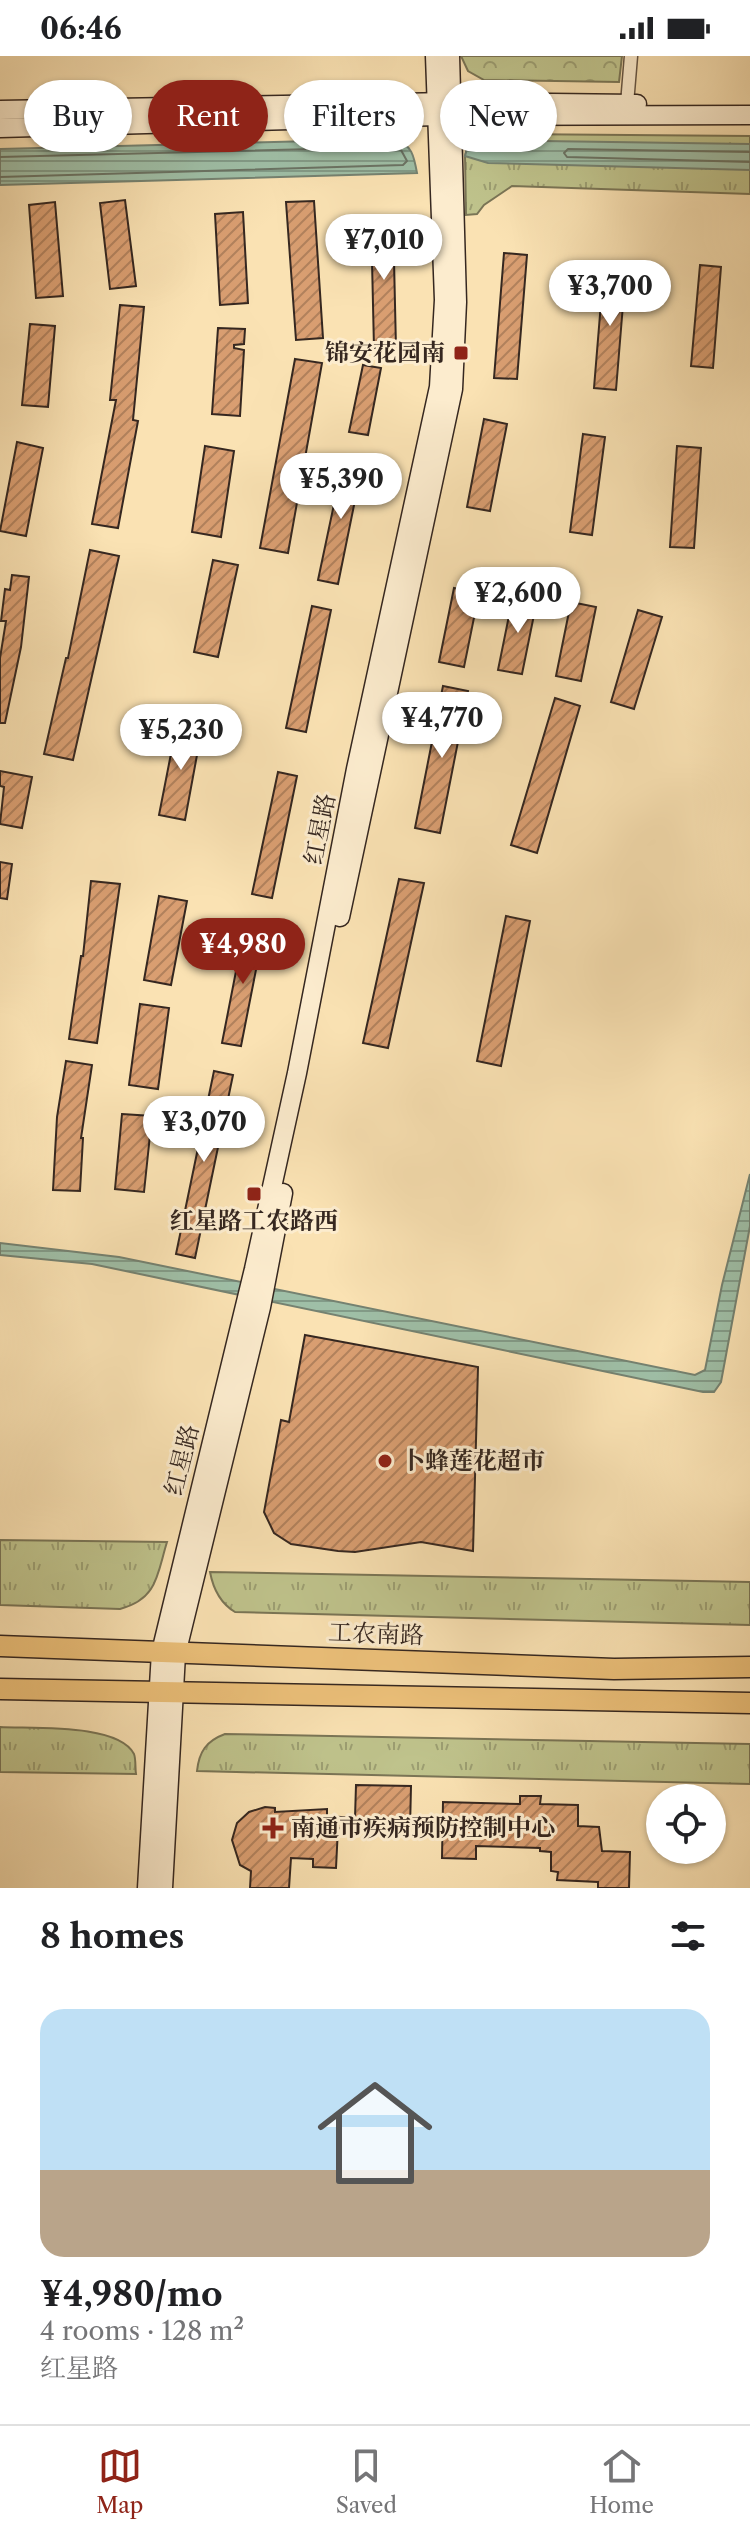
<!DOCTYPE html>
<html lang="en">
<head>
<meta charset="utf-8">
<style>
	body { margin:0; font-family:"Libre Caslon Text","Noto Serif SC",serif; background:#f2f2f2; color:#202124; height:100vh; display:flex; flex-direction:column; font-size:30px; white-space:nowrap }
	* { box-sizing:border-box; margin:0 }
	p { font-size:26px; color:#757577 }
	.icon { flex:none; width:44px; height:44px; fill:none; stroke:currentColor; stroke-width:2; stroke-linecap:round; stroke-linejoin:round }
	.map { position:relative; height:1832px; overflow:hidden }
	.side { display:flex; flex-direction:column; background:#fff; flex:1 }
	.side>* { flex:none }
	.hud { position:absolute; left:24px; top:24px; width:702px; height:72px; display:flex; gap:16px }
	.controls { position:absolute; left:646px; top:1728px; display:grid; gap:16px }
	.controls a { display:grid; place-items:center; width:80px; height:80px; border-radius:50%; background:#fff; box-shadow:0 2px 6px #0004; font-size:40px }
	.price { position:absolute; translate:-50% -68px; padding:0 18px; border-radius:28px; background:#fff; color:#222; font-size:26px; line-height:52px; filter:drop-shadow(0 2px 4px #0008) }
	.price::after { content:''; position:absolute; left:50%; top:48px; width:24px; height:18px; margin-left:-12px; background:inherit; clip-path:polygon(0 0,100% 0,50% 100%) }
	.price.selected { background:#8f2418; color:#fff }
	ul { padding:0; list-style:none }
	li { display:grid; align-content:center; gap:16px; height:424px; padding:0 40px }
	li span { display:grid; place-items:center; height:248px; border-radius:24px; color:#555 }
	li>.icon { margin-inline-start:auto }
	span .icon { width:144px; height:144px; fill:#fffc; stroke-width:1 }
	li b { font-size:34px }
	h2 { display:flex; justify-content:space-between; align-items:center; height:96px; padding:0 40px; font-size:34px }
	.pill { padding:0 28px; border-radius:36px; background:#fff; box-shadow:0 2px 6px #0004; font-size:28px; line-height:72px }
	.pill.selected { background:#8f2418; color:#fff }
	.status { display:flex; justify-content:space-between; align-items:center; height:56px; padding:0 40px; background:#fff; direction:ltr }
	.status svg { height:22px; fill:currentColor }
	.dock { display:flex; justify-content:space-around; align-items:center; height:112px; border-top:2px solid #e0e0e0; background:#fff; font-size:22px; color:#757577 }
	.dock a { display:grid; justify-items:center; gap:4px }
	.dock .selected { color:#8f2418 }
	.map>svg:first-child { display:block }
</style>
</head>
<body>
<div class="status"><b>06:46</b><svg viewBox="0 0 49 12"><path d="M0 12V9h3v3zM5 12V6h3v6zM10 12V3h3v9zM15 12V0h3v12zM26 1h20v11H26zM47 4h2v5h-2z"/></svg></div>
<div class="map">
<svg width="750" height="1832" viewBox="0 0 750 1832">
	<defs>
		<pattern id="grass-tufts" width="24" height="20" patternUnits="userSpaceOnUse" patternTransform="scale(2)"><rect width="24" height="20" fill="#bfc38c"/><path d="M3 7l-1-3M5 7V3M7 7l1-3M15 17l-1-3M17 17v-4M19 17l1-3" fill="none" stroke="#9c9e72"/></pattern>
		<pattern id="park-crowns" width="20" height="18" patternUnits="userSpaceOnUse" patternTransform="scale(2)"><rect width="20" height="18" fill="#bfc38c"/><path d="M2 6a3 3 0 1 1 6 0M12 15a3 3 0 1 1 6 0" fill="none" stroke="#9c9e72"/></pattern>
		<pattern id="water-rules" width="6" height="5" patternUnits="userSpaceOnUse" patternTransform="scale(2)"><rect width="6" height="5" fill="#9fbfa7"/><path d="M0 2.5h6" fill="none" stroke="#829b88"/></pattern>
		<pattern id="building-hatch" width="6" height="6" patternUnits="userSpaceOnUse" patternTransform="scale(2)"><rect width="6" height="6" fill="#d99e71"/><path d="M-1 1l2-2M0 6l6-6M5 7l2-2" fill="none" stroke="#b1815c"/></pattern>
	</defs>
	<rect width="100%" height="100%" fill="#fae2b3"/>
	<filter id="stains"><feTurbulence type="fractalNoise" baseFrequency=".0025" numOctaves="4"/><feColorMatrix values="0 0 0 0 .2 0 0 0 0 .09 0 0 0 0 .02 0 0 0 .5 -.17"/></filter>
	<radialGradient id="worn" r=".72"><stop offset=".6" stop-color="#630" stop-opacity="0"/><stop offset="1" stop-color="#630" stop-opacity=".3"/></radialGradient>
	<!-- grass -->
	<g fill="url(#grass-tufts)" stroke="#7a7556" stroke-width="2">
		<path d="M501,78L750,80V138L512,130L484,149L477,158L466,159L465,100L468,89L476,84Z"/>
		<path d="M0,1484L167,1486C157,1518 158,1543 120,1553L0,1549Z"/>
		<path d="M210,1516L750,1526V1569L235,1556C220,1547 213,1532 210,1516Z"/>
		<path d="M0,1671C31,1673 118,1667 134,1698C136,1703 135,1712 136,1718L0,1716Z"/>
		<path d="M225,1678L750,1688V1728L197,1715C199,1696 206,1685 225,1678Z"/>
	</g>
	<!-- park -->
	<path fill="url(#park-crowns)" stroke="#7a7556" stroke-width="2" d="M461,0H622L619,26L484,24L468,15Z"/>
	<!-- water -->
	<g fill="url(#water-rules)" stroke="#758271" stroke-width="2">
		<path d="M395,83C412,89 414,100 417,117L0,129V93Z"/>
		<path d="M476,84L750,88V114L488,107L465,100L468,89Z"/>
		<path d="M750,1118V1170L721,1326L714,1336H703L92,1208L0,1199V1187L119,1201L695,1319L705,1314L722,1229Z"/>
	</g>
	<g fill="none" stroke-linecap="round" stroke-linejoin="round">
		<!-- shore -->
		<g stroke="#6a7364" stroke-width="2">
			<path d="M750,96L568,93L564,97L567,101L750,106"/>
			<path d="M0,101L393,91L401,94L407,105L403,109L0,121"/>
		</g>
	</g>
	<!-- building -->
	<g fill="url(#building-hatch)" stroke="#352720" stroke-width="2">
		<path d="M125,144L136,230L110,233L100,147Z"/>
		<path d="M314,145L323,282L296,284L286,146Z"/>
		<path d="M55,146L63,240L36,242L29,149Z"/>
		<path d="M243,156L248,247L220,249L215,158Z"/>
		<path d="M371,161H393L396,292H374Z"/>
		<path d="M504,197L527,199L517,323L494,322Z"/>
		<path d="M700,209L721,211L713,312L691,310Z"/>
		<path d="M604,210L626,212L616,334L594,332Z"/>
		<path d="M120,249L144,251L133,364L138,365L118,472L92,468L116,344H110Z"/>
		<path d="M30,268L55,270L48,351L22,349Z"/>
		<path d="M218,272L245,273L244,288L234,289V292L244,294L240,360L212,358Z"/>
		<path d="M295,303L322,307L288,497L260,492Z"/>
		<path d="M363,309L381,312L368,379L349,376Z"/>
		<path d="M484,363L507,368L490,455L467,451Z"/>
		<path d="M583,378L605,381L592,479L570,476Z"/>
		<path d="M17,386L43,392L26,480L0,475Z"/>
		<path d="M205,390L234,395L221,481L192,476Z"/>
		<path d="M677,390L701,392L694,492L670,491Z"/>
		<path d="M344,401L363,405L338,528L318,524Z"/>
		<path d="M90,494L119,500L73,704L44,698L66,602H68Z"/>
		<path d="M213,504L238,509L218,601L194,596Z"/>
		<path d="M12,519L29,521L21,591L5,667H0V602L6,565H1L5,533L10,534Z"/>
		<path d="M454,532L479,537L464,611L439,606Z"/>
		<path d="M513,540L537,544L522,618L498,614Z"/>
		<path d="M571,546L596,551L581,625L556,620Z"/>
		<path d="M312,550L331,554L306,676L286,672Z"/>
		<path d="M638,554L662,561L634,653L611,646Z"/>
		<path d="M443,630L468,635L440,777L415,772Z"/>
		<path d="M555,642L580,650L537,797L511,789Z"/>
		<path d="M177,667L202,672L185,764L159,759Z"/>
		<path d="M0,715L32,721L22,772L0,768L4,731L0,730Z"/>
		<path d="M278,716L297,720L272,842L252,838Z"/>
		<path d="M0,806L12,808L7,843L0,842Z"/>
		<path d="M399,823L424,827L388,992L363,987Z"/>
		<path d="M91,825L120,828L97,987L69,983L81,900H83Z"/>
		<path d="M159,840L187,845L171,929L144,924Z"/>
		<path d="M506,860L530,865L501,1010L477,1005Z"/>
		<path d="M245,869L264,873L241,990L222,987Z"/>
		<path d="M140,948L169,952L158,1033L129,1029Z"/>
		<path d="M66,1005L92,1009L81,1082H83L80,1135L53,1134L57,1061Z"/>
		<path d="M214,1015L233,1019L195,1202L176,1198Z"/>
		<path d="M122,1058L152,1060L144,1136L115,1133Z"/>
		<path d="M305,1279L478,1311L473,1495L421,1486L355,1496L338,1495L291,1488L274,1477L264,1456L281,1364L289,1366Z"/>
		<path d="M356,1729L411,1730L410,1773L338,1772L336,1812L313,1811V1803L291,1802L289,1832H250L251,1815L240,1809L232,1784L237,1767L249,1756L265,1751L275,1752V1756L327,1753V1760L355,1762Z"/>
		<path d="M520,1740H541L540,1748L578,1749V1770L599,1771L602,1795L630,1796L629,1832H598V1826L557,1824L558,1816L551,1815V1796L540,1795V1792L476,1790V1803L442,1802L443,1746L520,1748Z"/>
	</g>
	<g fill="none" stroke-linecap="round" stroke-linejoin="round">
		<defs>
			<path id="street" d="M627,48L631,0"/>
			<g id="secondary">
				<path d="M0,54L451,46L637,48"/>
				<path d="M0,72L438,60L750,59"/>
				<path d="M340,861L453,333L457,246L450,0"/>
				<path d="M147,1832L161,1596L254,1213L297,1017L356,713L439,331L444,244L435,0"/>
				<path d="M163,1832L176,1598L261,1251L283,1137"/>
			</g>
			<g id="primary">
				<path d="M0,1590L614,1613L750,1611"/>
				<path d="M0,1633L750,1647"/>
			</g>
		</defs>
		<!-- street casing -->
		<use href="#street" stroke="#665645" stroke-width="15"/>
		<!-- secondary casing -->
		<use href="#secondary" stroke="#352720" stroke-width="21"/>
		<!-- primary casing -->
		<use href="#primary" stroke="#352720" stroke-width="23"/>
		<!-- street -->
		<use href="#street" stroke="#fcecce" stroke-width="12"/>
		<!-- secondary -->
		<use href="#secondary" stroke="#fcecce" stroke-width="18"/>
		<!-- primary -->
		<use href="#primary" stroke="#edc17a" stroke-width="20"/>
	</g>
	<!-- markers -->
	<g fill="#8f2418" stroke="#fcecce" stroke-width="3">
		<rect x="453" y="289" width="16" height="16" rx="4"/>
		<rect x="246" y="1130" width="16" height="16" rx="4"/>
		<circle cx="385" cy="1405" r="8"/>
		<path d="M269 1760h8v8h8v8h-8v8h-8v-8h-8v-8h8z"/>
	</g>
	<g text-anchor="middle" stroke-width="6" stroke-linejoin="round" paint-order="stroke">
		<!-- poi labels -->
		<g font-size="24" font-weight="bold" fill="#352720" stroke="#fcecce" text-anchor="start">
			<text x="445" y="305" text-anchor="end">锦安花园南</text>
			<text x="254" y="1173" text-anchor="middle">红星路工农路西</text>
			<text x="401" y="1413">卜蜂莲花超市</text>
			<text x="291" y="1780">南通市疾病预防控制中心</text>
		</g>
		<!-- street labels -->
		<g font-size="24" fill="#352720" stroke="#fcecce">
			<text transform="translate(320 773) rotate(-79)" y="8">红星路</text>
			<text transform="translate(182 1404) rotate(-76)" y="8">红星路</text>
			<text transform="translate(376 1578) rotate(2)" y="8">工农南路</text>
		</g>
	</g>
	<rect width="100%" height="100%" filter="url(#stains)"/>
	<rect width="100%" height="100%" fill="url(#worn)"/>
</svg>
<div class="controls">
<a><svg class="icon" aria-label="locate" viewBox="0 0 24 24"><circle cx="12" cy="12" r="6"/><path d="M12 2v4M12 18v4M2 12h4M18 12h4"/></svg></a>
</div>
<b class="price" style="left:384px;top:226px">¥7,010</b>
<b class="price" style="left:610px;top:272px">¥3,700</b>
<b class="price" style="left:341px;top:465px">¥5,390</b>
<b class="price" style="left:518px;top:579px">¥2,600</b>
<b class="price" style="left:442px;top:704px">¥4,770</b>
<b class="price" style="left:181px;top:716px">¥5,230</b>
<b class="price selected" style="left:243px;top:930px">¥4,980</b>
<b class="price" style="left:204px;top:1108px">¥3,070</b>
<div class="hud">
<a class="pill">Buy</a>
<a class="pill selected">Rent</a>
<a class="pill">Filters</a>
<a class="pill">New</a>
</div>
</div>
<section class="side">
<h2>8 homes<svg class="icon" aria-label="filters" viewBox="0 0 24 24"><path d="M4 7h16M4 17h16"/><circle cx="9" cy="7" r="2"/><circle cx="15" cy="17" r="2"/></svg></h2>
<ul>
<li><span style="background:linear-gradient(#bfe0f5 65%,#b9a48a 0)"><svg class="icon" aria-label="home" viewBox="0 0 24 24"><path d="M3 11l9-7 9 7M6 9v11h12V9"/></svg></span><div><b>¥4,980/mo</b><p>4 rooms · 128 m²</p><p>红星路</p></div></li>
</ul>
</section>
<nav class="dock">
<a class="selected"><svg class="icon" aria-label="map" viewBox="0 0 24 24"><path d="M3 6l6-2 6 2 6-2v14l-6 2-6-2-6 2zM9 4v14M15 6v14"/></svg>Map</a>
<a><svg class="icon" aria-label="saved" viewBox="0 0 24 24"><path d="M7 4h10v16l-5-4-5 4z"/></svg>Saved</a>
<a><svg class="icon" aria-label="home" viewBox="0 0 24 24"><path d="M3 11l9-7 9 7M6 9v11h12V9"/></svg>Home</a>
</nav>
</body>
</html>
